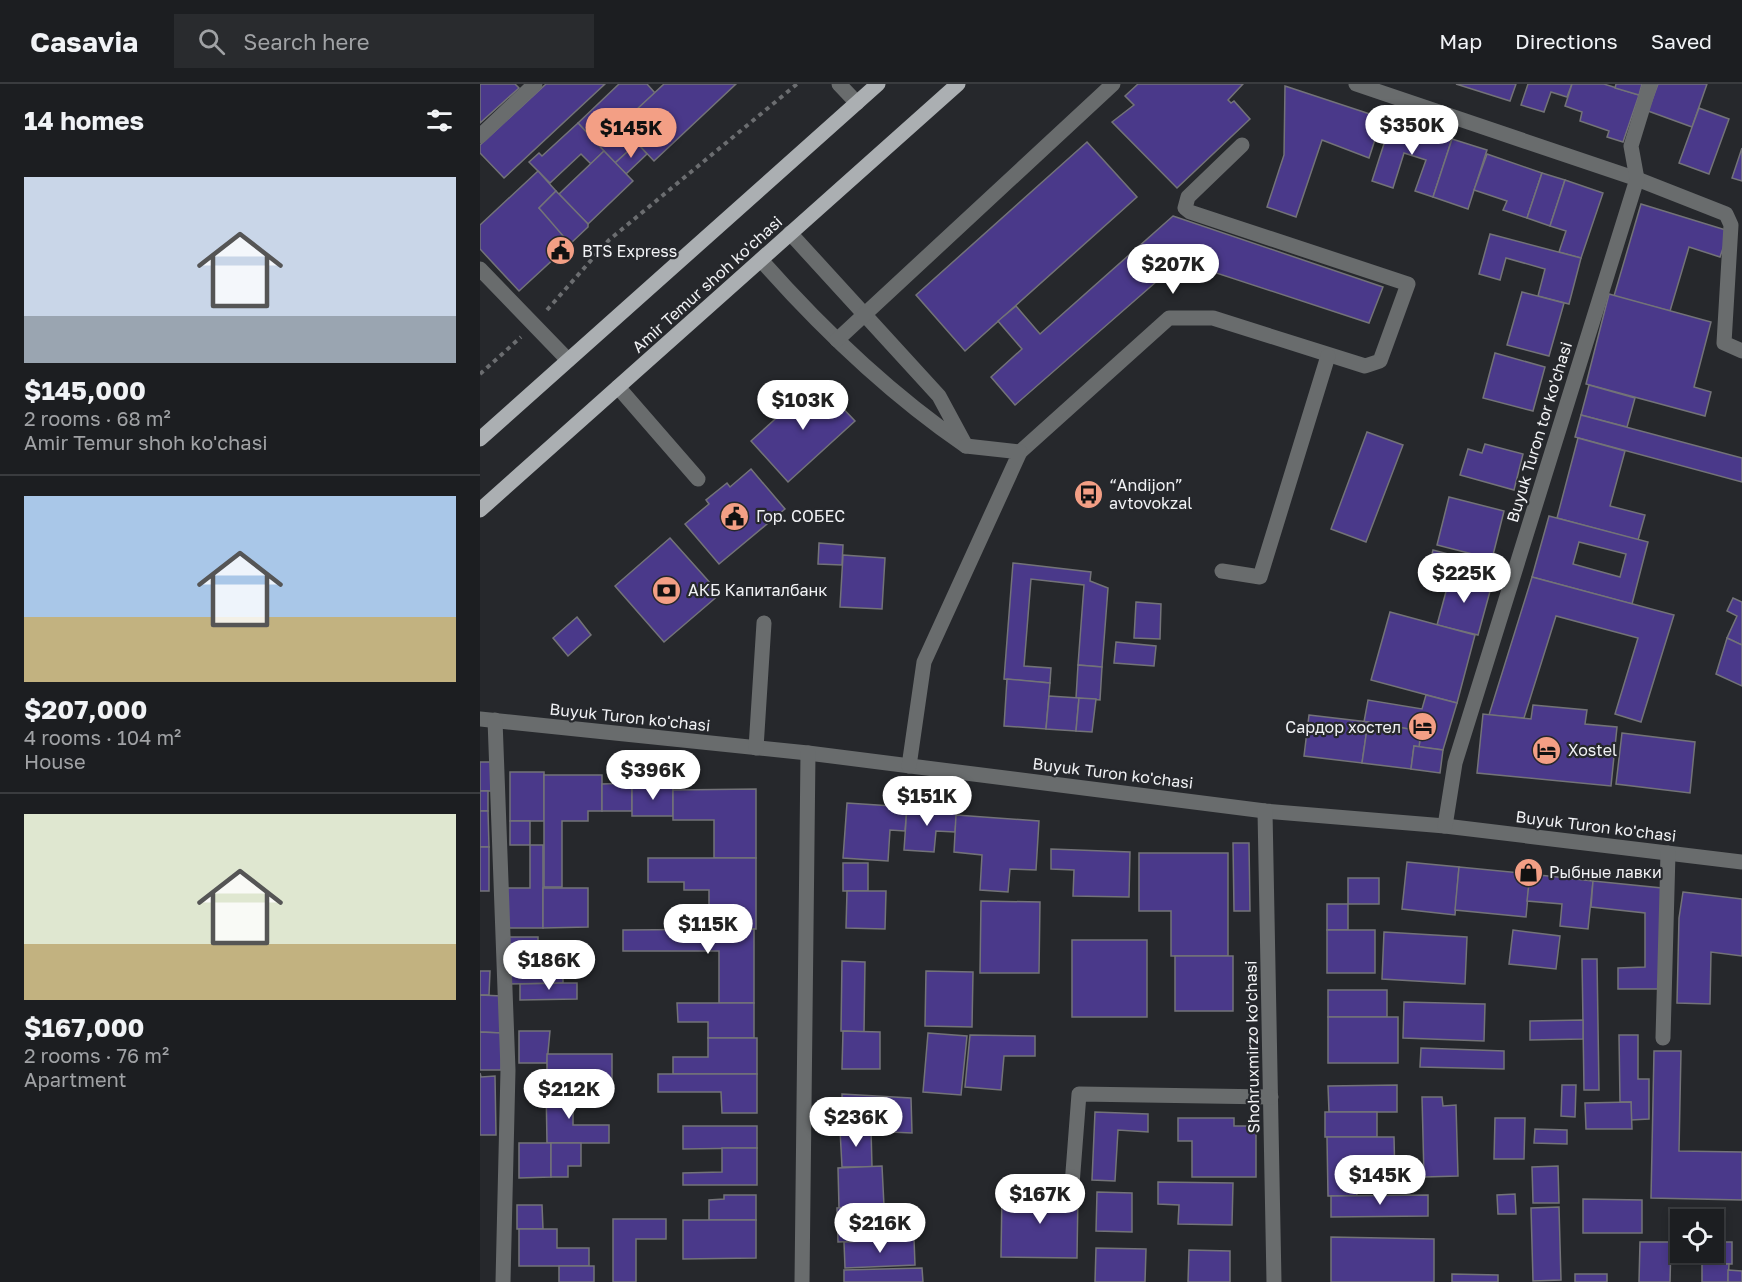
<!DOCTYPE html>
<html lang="en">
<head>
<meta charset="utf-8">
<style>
	body { margin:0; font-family:"Golos Text",sans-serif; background:#292b2e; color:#f1f3f6; height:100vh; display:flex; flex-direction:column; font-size:22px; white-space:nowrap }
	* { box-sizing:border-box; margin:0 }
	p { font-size:20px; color:#a0a2a5 }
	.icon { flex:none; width:33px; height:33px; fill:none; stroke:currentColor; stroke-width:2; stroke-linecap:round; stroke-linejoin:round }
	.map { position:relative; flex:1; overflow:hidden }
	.panel { display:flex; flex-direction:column; background:#1c1e21; width:480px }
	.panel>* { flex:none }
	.buttons { position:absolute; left:1190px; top:1125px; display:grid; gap:12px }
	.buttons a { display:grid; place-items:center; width:54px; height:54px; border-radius:0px; background:#1c1e21; box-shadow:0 3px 9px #0003,0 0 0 2px #3a3c3f; font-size:30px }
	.price { position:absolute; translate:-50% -51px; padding:0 14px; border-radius:21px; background:#fff; color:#222; font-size:20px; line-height:39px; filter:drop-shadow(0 2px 3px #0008) }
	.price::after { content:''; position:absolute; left:50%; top:36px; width:18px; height:14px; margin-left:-9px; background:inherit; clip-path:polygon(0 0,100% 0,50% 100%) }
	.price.on { background:#f39f85; color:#111 }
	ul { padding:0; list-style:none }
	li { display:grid; align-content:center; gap:12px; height:318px; padding:0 24px }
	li+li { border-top:2px solid #3a3c3f }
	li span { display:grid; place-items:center; height:186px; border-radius:0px; color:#555 }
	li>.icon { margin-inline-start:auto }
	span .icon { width:108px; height:108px; fill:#fffc; stroke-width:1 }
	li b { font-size:26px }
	h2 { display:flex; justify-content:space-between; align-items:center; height:72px; padding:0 24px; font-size:26px }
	header { display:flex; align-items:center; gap:36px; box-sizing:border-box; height:84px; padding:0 30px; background:#1c1e21; border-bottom:2px solid #3a3c3f }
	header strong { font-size:28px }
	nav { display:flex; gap:33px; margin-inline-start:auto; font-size:21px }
	.search { width:420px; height:54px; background:#292b2e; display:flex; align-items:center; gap:15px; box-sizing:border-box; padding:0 21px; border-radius:0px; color:#a0a2a5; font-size:22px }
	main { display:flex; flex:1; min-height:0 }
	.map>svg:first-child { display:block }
</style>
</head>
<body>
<header>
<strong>Casavia</strong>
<div class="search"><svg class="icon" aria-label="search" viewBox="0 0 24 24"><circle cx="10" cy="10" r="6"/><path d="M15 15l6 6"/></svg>Search here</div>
<nav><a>Map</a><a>Directions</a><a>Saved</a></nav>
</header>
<main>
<section class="panel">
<h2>14 homes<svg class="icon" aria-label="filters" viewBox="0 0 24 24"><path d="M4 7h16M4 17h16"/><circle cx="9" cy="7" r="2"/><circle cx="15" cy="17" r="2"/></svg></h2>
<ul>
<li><span style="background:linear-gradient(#c9d6e8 75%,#9aa5b1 0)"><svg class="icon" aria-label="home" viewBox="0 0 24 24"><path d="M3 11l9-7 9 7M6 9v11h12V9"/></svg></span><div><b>$145,000</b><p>2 rooms · 68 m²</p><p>Amir Temur shoh ko'chasi</p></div></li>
<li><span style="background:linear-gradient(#a9c7e8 65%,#c2b280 0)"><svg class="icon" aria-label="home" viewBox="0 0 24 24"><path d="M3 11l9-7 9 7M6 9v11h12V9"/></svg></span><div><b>$207,000</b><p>4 rooms · 104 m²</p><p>House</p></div></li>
<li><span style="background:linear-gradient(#dfe7d0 70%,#c2b280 0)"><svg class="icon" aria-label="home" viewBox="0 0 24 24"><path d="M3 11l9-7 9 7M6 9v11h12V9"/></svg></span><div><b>$167,000</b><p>2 rooms · 76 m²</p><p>Apartment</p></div></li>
</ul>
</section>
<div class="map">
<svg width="1262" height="1198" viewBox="0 0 1262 1198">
	<rect width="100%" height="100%" fill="#26282c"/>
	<!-- building -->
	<g fill="#4a398a" stroke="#737378" stroke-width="1.5" fill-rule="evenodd">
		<path d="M0,0H35L39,4L0,39Z"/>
		<path d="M66,0H125L24,94L0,69V61Z"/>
		<path d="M139,0H167L175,9L140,41L157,59L135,79L98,39Z"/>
		<path d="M184,0H256L174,77L140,41Z"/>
		<path d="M658,0H763L748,16L751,19L754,17L770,35L697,104L632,38L654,21L645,12Z"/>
		<path d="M976,0H1036L1030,17Z"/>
		<path d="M1048,0H1092L1087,13L1071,8L1064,28L1041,21Z"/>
		<path d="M1092,0H1124L1159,11L1143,58L1127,53L1129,47L1100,37L1102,28L1085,22Z"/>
		<path d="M1136,0H1162L1159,11L1135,4Z"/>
		<path d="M1178,0H1227L1212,43L1168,27Z"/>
		<path d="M805,2L902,34L889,74L842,56L816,133L787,123L804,71Z"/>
		<path d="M1219,24L1249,35L1229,90L1199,79Z"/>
		<path d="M912,35L972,55L953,113L935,107L946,76L924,69L913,104L892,97Z"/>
		<path d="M98,39L124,67L111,80L101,70L70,99L49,78L59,69L62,72Z"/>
		<path d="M972,55L1007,66L988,125L953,113Z"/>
		<path d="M607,58L657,113L485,267L436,211Z"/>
		<path d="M157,59L167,70L146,90L135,79Z"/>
		<path d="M1262,64V97L1252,94Z"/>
		<path d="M124,67L153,97L108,140L79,110Z"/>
		<path d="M1007,70L1062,89L1047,134L1023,126L1027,117L994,106Z"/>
		<path d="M58,87L76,107L59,124L91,159L39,207L0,165V141Z"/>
		<path d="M1062,89L1085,96L1070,142L1047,134Z"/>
		<path d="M1085,96L1123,109L1101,174L1079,168L1086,147L1070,142Z"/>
		<path d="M76,107L108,140V143L90,160L59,124Z"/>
		<path d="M1161,120L1249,147L1240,173L1209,163L1190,227L1134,212Z"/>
		<path d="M693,132L903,203L889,239L700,177L535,321L511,293L542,265L518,237L536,222L560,250Z"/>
		<path d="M1010,150L1101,174L1089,220L1058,212L1065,185L1026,174L1020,196L999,190Z"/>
		<path d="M1042,208L1084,219L1069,272L1027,261Z"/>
		<path d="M1129,210L1231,238L1214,303L1231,308L1225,332L1106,300Z"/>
		<path d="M1015,269L1065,283L1053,327L1003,314Z"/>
		<path d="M337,297L375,337L308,398L271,357Z"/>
		<path d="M1109,301L1155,314L1147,343L1101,331Z"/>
		<path d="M1101,331L1262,374V398L1095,353Z"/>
		<path d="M887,348L923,361L886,458L851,445Z"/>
		<path d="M1098,354L1145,367L1130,422L1165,431L1158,456L1077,434Z"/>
		<path d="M1005,360L1043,370L1034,406L980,391L988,365L1002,369Z"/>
		<path d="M271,385L305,425L239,480L205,440L229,420L226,416L247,399L250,403Z"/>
		<path d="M969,413L1024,427L1012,475L957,461Z"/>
		<path d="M1069,432L1168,458L1152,520L1052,493ZM1099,458L1146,470L1140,493L1093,480Z"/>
		<path d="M190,454L240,510L184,558L135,502Z"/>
		<path d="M339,459L363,461L362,481L338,480Z"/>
		<path d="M953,466L1017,483L1012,500L949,483Z"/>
		<path d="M363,471L405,474L402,525L360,523Z"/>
		<path d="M533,479L611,488L610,497L628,504L622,583L598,581L604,501L551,495L544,582L571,584L570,599L524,595Z"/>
		<path d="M971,489L1012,500L998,551L957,541Z"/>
		<path d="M1052,493L1194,531L1161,638L1135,630L1158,554L1076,532L1044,634L1009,631Z"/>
		<path d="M1253,514L1262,518V561L1247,554L1257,532L1247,527Z"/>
		<path d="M656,518L681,520L680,555L654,554Z"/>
		<path d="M910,528L995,551L977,619L891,596Z"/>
		<path d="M97,533L111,551L88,572L73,554Z"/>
		<path d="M1247,554L1262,561V602L1236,590Z"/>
		<path d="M636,558L676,562L674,582L634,579Z"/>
		<path d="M598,581L622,583L620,616L596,614Z"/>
		<path d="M527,595L570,599L566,645L524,642Z"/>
		<path d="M946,611L977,619L963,666L939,663L941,647L884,638L888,616L942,625Z"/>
		<path d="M569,612L599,614L596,647L566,645Z"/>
		<path d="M599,614L616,615L612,648L596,647Z"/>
		<path d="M1053,621L1107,626L1105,640L1137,643L1131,702L997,689L1003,630L1051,635Z"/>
		<path d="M829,631L888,638L882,679L824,672Z"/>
		<path d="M888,638L941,647L939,663L934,662L931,685L882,679Z"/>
		<path d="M1142,649L1215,658L1210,709L1136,700Z"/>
		<path d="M934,662L963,666L960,689L931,685Z"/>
		<rect x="0" y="678" width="11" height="29"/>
		<rect x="30" y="688" width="34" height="49"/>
		<path d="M64,691H122V727H108V737H82V803H64Z"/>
		<path d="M152,699V727H122V700Z"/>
		<path d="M193,702V732H152V703Z"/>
		<path d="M276,705V774H234V736H193V706Z"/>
		<rect x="0" y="707" width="8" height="20"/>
		<path d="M367,719L427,723L425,747L410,746L408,777L363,774Z"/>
		<path d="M427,723L477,727L475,748L456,747L454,768L424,766Z"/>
		<path d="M0,727H8L9,763H0Z"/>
		<path d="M476,731L559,737L556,786L530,785L528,808L500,806L502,771L474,768Z"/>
		<rect x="30" y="737" width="20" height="24"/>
		<path d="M753,759H769L770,827H754Z"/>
		<path d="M50,761H63V844H27V804H50Z"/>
		<rect x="0" y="763" width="9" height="44"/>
		<path d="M571,765L650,768L649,813L593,812L594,786L571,785Z"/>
		<path d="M659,769H748V872H691V827H659Z"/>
		<path d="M168,774H276V845H229V806H204V798H168Z"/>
		<path d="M927,778L979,783L975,831L922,825Z"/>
		<rect x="363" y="779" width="25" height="28"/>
		<path d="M979,783L1050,790L1046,833L975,826Z"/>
		<path d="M1050,790L1113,797L1108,845L1080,842L1082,820L1047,817Z"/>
		<rect x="868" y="794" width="31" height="26"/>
		<path d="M1113,797L1182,804L1183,905H1138V884L1165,883V829L1111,823Z"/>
		<path d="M63,804H108V843L63,844Z"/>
		<path d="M367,807H406L405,845L366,844Z"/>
		<path d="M1203,808L1262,815V872L1231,868L1230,920L1197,919L1199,834Z"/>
		<path d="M501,817L560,818L559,889H500Z"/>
		<rect x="847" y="820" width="21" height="26"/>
		<path d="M274,845V919H239V867H143V846Z"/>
		<rect x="847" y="846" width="48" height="43"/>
		<path d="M1033,846L1080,852L1076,885L1029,880Z"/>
		<path d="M904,848L987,853L985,900L902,895Z"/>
		<path d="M28,853H58V870L83,869V899L28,900Z"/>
		<rect x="592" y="856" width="75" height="77"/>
		<rect x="695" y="872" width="58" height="55"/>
		<path d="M1102,875H1117L1119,1006H1104Z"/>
		<path d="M362,877L385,878L384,948L361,947Z"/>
		<path d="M0,887H10L9,911H0Z"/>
		<path d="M446,887L493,888L492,943L445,942Z"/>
		<path d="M83,899H97V915L40,916V900Z"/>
		<rect x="848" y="906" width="59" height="27"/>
		<path d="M0,911L22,912V949L0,948Z"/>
		<path d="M924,918L1005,920L1004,957L923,954Z"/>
		<path d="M197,919H274V954H228V938H198Z"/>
		<rect x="848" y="933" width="70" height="46"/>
		<path d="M1103,936V955L1050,956V937Z"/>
		<path d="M39,947H70L67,979H39Z"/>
		<path d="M363,947L400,948V985H362Z"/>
		<path d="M0,948L22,949L21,986H0Z"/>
		<path d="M448,949L487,952L481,1011L443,1008Z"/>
		<path d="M490,951L555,952V972H524L521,1006L485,1003Z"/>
		<path d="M1139,951H1158V995H1169V1035L1151,1036V1018H1140Z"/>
		<path d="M228,954H277V990H193V973H228Z"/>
		<path d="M941,964L1024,967V985L940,983Z"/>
		<path d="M1174,967H1201L1199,1067L1262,1068V1116L1171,1114Z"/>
		<path d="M67,970H132V1008H111V992H67Z"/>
		<path d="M0,989L1,993L15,992L16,1051H0Z"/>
		<path d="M178,990H277V1029H242L241,1008H178Z"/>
		<path d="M66,1001H93V1041H129V1059H67Z"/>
		<path d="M917,1001V1028H849L848,1002Z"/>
		<path d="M1082,1001H1096L1095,1033L1081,1032Z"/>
		<path d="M362,1010L431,1014L432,1049L363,1046Z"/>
		<path d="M942,1013H962L963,1022L976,1021L978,1092L944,1093Z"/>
		<path d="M1151,1018L1152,1045H1106L1105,1019Z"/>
		<path d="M615,1028L668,1030V1048L638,1046L635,1097L612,1096Z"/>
		<rect x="845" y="1028" width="52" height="25"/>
		<path d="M698,1034H754V1042H776V1093H712V1057H698Z"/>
		<path d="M1015,1034H1045L1044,1075H1014Z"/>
		<path d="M203,1042H277V1064L203,1065Z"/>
		<path d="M391,1045L392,1083H362L360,1046Z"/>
		<path d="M1055,1045L1087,1046V1060L1054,1059Z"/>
		<path d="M847,1053H914L915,1096H876L877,1112H848Z"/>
		<path d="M39,1059H71V1093L39,1094Z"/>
		<path d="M71,1059H101V1082H88V1093H71Z"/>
		<path d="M242,1064H277V1101H203V1089L242,1088Z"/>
		<path d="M402,1082L404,1122L359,1124L358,1084Z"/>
		<path d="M1078,1082L1079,1119H1053L1052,1083Z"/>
		<path d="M678,1098L753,1099L752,1141L698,1140L699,1121L678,1120Z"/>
		<path d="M522,1108L598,1109L597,1174L521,1173Z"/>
		<path d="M617,1108L652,1109V1148L616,1147Z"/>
		<path d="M1035,1110L1036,1130H1018L1017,1111Z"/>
		<path d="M244,1111H276V1136H229V1116L244,1115Z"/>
		<path d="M948,1111V1132L851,1133V1112Z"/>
		<path d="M1103,1115L1162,1116V1149H1103Z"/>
		<path d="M37,1121H62L63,1145H37Z"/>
		<path d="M404,1122L405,1156L358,1158L357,1124Z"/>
		<path d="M1079,1123L1081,1196L1053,1197L1051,1124Z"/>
		<path d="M133,1135H186V1155H156V1198H133Z"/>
		<path d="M203,1136H276V1174L203,1175Z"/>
		<path d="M39,1145H77V1164H109V1182H39Z"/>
		<path d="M851,1153L954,1155V1198H851Z"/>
		<path d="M434,1155L435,1181L365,1184L364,1158Z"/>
		<path d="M1160,1158H1191L1190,1198H1159Z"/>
		<path d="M1233,1158H1252V1180H1212V1168H1233Z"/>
		<path d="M616,1164L666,1165L665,1198H615Z"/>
		<path d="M709,1166L750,1167V1198H708Z"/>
		<path d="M1222,1180H1249L1248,1198H1222Z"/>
		<rect x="79" y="1182" width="35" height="16"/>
		<path d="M442,1184L443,1198H364V1186Z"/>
		<path d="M1248,1186L1262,1187V1198H1248Z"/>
		<path d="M972,1190L1018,1191V1198H972Z"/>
		<rect x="1095" y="1190" width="32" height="8"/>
	</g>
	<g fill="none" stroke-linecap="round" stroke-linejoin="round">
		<!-- path -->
		<g stroke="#6b6d70" stroke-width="4" stroke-dasharray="4.5 4.5" stroke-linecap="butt">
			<path d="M67,226L129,156L317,0"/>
			<path d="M0,290L41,253"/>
		</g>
		<!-- minor -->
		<g stroke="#696c6d" stroke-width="15">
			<path d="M359,0L377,19"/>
			<path d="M876,0L1157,95L1246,130L1251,141L1244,259L1262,267"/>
			<path d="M0,52L55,0"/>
			<path d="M281,176C342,245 410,310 486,362L459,312L310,149"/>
			<path d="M0,185L88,276"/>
			<path d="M357,256L633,0"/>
			<path d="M138,303L218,395"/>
			<path d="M540,368L689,234H733L885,282L900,277L928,200L710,128L705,124L708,113L762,61"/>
			<path d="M742,487L780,493L848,272"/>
			<path d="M0,635L328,669L785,727L965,742L1262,778"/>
			<path d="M15,636L28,986L23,1198"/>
			<path d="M276,664L284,539"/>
			<path d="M429,682L444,578L540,368L486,362"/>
			<path d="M785,727L794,1198"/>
			<path d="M965,742L975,679L1157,95L1151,62L1170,0"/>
			<path d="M1183,954L1188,769"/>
			<path d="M592,1101L599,1010L791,1013"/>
			<path d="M322,1198L328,669"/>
		</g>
		<!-- major -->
		<g stroke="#abafb2" stroke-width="15">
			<path d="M0,355L398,0"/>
			<path d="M0,426L478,0"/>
		</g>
	</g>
	<!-- icons -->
	<defs>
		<symbol id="civic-disc" viewBox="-11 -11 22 22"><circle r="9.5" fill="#f39f85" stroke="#26282c"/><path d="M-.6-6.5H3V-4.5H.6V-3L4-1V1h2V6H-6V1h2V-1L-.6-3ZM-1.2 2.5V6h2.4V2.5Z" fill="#111"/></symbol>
		<symbol id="bus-disc" viewBox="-11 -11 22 22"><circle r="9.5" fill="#f39f85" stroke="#26282c"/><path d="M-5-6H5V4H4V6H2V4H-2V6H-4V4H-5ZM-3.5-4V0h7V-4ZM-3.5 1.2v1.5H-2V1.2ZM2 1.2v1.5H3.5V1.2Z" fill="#111"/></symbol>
		<symbol id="bank-disc" viewBox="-11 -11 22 22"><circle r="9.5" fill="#f39f85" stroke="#26282c"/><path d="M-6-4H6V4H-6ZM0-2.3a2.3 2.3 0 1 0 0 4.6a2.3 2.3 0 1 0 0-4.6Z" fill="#111"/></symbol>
		<symbol id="hotel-disc" viewBox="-11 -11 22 22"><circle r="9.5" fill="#f39f85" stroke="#26282c"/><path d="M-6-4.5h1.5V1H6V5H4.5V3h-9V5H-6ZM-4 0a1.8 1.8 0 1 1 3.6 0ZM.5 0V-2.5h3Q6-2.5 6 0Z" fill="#111"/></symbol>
		<symbol id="shop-disc" viewBox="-11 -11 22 22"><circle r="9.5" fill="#f39f85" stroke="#26282c"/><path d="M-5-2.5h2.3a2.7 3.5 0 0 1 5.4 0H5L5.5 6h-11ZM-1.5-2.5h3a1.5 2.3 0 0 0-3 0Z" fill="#111"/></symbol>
	</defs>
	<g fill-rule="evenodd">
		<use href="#civic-disc" x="64" y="150" width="33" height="33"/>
		<use href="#bus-disc" x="592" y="394" width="33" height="33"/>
		<use href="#civic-disc" x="238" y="416" width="33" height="33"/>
		<use href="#bank-disc" x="170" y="490" width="33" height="33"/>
		<use href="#hotel-disc" x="926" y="626" width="33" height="33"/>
		<use href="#hotel-disc" x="1050" y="650" width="33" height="33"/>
		<use href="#shop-disc" x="1032" y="772" width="33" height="33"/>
	</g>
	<g text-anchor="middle" stroke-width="4.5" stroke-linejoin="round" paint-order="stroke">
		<!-- poi labels -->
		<g font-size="16" fill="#f1f2f5" stroke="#26282c" text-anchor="start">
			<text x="102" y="173">BTS Express</text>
			<text x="629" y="407">“Andijon”<tspan x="629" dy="18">avtovokzal</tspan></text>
			<text x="276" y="438">Гор. СОБЕС</text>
			<text x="208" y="512">АКБ Капиталбанк</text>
			<text x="921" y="649" text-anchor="end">Сардор хостел</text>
			<text x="1088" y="672">Xostel</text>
			<text x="1069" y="794">Рыбные лавки</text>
		</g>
		<!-- street labels -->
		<g font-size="16" fill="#f1f2f5" stroke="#26282c">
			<text transform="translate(227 200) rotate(-42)" y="6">Amir Temur shoh ko'chasi</text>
			<text transform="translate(1059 348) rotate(-73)" y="6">Buyuk Turon tor ko'chasi</text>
			<text transform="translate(150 633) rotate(6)" y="6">Buyuk Turon ko'chasi</text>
			<text transform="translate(633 689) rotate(7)" y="6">Buyuk Turon ko'chasi</text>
			<text transform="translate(1116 742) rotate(7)" y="6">Buyuk Turon ko'chasi</text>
			<text transform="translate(772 963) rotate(-91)" y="6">Shohruxmirzo ko'chasi</text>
		</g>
	</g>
</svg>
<div class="buttons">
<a><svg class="icon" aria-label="locate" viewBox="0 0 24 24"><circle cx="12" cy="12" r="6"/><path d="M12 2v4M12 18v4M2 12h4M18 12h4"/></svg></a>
</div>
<b class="price" style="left:932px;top:72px">$350K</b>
<b class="price on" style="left:151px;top:75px">$145K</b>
<b class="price" style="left:693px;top:211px">$207K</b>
<b class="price" style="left:323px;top:347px">$103K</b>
<b class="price" style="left:984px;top:520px">$225K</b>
<b class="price" style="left:173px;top:717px">$396K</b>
<b class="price" style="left:447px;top:743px">$151K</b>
<b class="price" style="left:228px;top:871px">$115K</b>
<b class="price" style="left:69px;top:907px">$186K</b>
<b class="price" style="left:89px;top:1036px">$212K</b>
<b class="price" style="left:376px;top:1064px">$236K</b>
<b class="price" style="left:900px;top:1122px">$145K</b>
<b class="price" style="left:560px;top:1141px">$167K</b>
<b class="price" style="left:400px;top:1170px">$216K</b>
</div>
</main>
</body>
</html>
